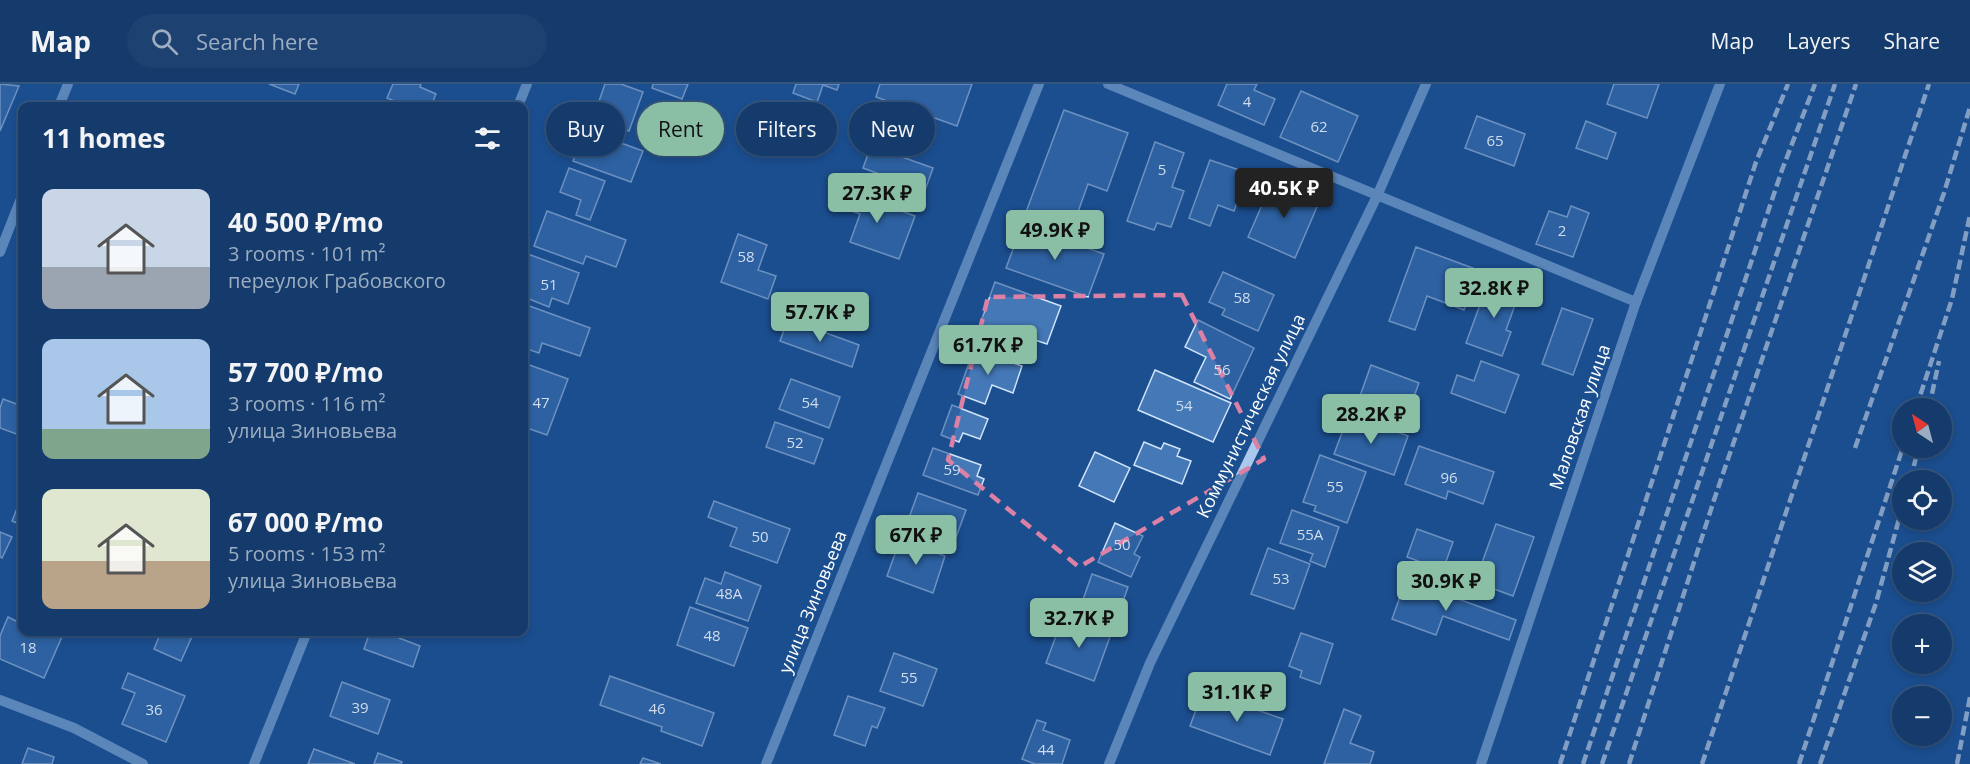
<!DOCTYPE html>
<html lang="en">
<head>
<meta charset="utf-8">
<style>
	body { margin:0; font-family:"Open Sans",sans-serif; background:#1d4271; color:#f1f3f6; height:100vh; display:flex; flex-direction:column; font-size:22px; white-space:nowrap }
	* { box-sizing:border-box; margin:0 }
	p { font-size:20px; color:#9dadc1 }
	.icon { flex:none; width:33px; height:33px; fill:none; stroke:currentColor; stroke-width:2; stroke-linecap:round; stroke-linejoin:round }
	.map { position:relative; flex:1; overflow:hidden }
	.details { position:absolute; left:18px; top:18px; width:510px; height:534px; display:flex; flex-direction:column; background:#143b6b; border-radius:12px; box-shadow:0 3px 9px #0003,0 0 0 2px #33557e }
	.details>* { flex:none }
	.banner { position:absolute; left:546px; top:18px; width:570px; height:54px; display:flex; gap:12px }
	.needle { width:39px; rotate:324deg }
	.controls { position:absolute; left:1892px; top:314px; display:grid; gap:12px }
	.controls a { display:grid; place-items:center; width:60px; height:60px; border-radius:50%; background:#143b6b; box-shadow:0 3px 9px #0003,0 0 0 2px #33557e; font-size:30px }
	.price { position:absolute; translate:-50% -51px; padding:0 14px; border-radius:6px; background:#8abfa5; color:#111; font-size:20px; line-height:39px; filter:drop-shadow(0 2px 3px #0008) }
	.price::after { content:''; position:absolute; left:50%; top:36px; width:18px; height:14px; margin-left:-9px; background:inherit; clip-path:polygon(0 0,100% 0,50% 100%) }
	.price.on { background:#222; color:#fff }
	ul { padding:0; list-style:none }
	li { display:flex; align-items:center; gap:18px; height:150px; padding:0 24px }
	li span { display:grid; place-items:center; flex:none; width:168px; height:120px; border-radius:12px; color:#555 }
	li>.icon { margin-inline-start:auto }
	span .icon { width:72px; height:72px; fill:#fffc; stroke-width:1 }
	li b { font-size:26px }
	h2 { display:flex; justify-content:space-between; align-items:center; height:72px; padding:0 24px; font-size:26px }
	.chip { padding:0 21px; border-radius:27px; background:#143b6b; box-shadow:0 3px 9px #0003,0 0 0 2px #33557e; font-size:21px; line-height:54px }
	.chip.on { background:#8abfa5; color:#111 }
	header { display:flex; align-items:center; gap:36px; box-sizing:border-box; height:84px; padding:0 30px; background:#143b6b; border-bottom:2px solid #33557e }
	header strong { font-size:28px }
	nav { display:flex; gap:33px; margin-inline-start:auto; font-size:21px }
	.search { width:420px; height:54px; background:#1d4271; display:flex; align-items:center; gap:15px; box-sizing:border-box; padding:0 21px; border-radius:33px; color:#9dadc1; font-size:22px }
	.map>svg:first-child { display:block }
</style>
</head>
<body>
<header>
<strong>Map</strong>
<div class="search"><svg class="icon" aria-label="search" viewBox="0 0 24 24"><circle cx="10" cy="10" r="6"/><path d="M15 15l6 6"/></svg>Search here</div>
<nav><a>Map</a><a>Layers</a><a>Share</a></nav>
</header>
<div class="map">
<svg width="1970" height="680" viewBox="0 0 1970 680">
	<rect width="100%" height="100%" fill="#1b4f8f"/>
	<!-- building -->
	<g fill="#4478b7" stroke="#cfe3fa" stroke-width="1.5">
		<path d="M0,0L19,2L0,47Z"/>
		<path d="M269,0H299L295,10Z"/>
		<path d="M393,0H421L420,3L436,10L431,22H407L387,14Z"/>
		<path d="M605,0H621L643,8L629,47L607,39L612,25L598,20Z"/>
		<path d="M653,0H688L682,15L652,4Z"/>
		<path d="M796,0H839L837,6L823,1L817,18L793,9Z"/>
		<path d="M880,0H972L957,42L876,13Z"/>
		<path d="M1227,0H1257L1254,6L1275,15L1264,41L1218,21Z"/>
		<path d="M1614,0H1659L1647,34L1607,20Z"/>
		<path d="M1301,7L1358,32L1338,78L1280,53Z"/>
		<path d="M1064,26L1128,49L1107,107L1088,100L1069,153L1023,136Z"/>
		<path d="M1477,32L1525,50L1514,82L1465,64Z"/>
		<path d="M1586,37L1616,49L1607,75L1576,64Z"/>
		<path d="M585,46L643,67L631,98L573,77Z"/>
		<path d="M1155,58L1184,69L1172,103L1184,107L1171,143L1157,139L1154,146L1127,137Z"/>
		<path d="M871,62L933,84L923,112L885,98L887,93L863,84Z"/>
		<path d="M1210,76L1242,87L1236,105L1241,107L1234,127L1218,121L1210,142L1189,134Z"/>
		<path d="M569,84L605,97L590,136L576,131L581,116L560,108Z"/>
		<path d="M1273,96L1320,116L1295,174L1248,153Z"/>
		<path d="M840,104L915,132L899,175L850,158L860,130L835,121Z"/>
		<path d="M1571,122L1589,129L1573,173L1536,160L1549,127L1567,133Z"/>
		<path d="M547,127L626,156L616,183L586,172L583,180L534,162Z"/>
		<path d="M1022,141L1104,170L1088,213L1006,184Z"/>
		<path d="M738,150L767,161L758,186L776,192L768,215L721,198Z"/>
		<path d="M1416,163L1478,186L1464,226L1427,212L1415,246L1389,237Z"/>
		<path d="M528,170L579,189L568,220L552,214L549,223L524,213V181Z"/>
		<path d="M1223,188L1274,211L1258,247L1222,231L1225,225L1209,218Z"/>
		<path d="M1489,196L1520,207L1506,246L1511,248L1502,272L1466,259Z"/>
		<path d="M995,198L1061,222L1047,260L1029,254L1025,266L977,248Z"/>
		<path d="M524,220L590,244L580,272L542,259L539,269L524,264Z"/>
		<path d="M1562,224L1593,235L1573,291L1542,280Z"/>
		<path d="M788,235L859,261L852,283L780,257Z"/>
		<path d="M1198,236L1254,264L1230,315L1194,298L1206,273L1185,263Z"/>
		<path d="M974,265L1022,282L1013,309L992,301L985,320L958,310Z"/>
		<path d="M1481,277L1519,291L1505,329L1451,309L1457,291L1474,297Z"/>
		<path d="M524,279L568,295L547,351L524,343Z"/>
		<path d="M1371,281L1419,299L1404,339L1383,331L1387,321L1360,312Z"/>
		<path d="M1155,286L1231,319L1213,358L1138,326Z"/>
		<path d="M791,295L840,313L829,344L779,325Z"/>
		<path d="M3,315L22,322V352L0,344V324Z"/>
		<path d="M952,321L988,335L980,355L963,349L959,358L941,351Z"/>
		<path d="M1349,330L1408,352L1394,391L1334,370Z"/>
		<path d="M775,338L823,355L814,380L766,363Z"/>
		<path d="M1144,358L1161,365L1164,359L1180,365L1177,372L1191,377L1182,400L1134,381Z"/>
		<path d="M1419,362L1494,388L1483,420L1448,407L1446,415L1405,400Z"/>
		<path d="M933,364L981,381L977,392L984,395L978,411L923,391Z"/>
		<path d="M1095,368L1130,384L1114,418L1079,402Z"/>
		<path d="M1320,371L1366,388L1347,439L1314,427L1316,422L1303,418Z"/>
		<path d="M918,409L966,426L955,456L951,454L946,469L902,453Z"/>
		<path d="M22,412V441L12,437Z"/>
		<path d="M714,417L790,445L777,479L730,462L737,444L708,433Z"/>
		<path d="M1292,426L1339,443L1325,483L1310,477L1313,470L1280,459Z"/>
		<path d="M1115,439L1143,452L1134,470L1140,473L1131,493L1098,478Z"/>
		<path d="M1496,440L1534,453L1513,512L1475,498Z"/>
		<path d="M1417,445L1453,458L1443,486L1407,473Z"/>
		<path d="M0,448L12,453L2,474L0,473Z"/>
		<path d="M900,456L945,472L933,509L887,492Z"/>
		<path d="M1268,464L1310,480L1294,525L1251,510Z"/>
		<path d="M725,488L761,502L748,537L696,519L705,494L721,500Z"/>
		<path d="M1092,490L1128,503L1114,543L1078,530Z"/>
		<path d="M1406,496L1516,536L1509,556L1443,532L1436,551L1392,535Z"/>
		<path d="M690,523L748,544L734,582L677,561Z"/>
		<path d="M8,533L22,540V548H64L44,594L0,575V552Z"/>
		<path d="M1063,533L1111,550L1094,597L1046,579Z"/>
		<path d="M161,548H194L181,577L154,565Z"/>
		<path d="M370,548H402L399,554L420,562L413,583L364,565Z"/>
		<path d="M1301,549L1333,560L1320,600L1300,593L1302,587L1289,582Z"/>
		<path d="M894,569L937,585L923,622L880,607Z"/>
		<path d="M128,589L185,612L166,658L122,640L135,609L122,604Z"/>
		<path d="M610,592L714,629L702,662L661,647L662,643L600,621Z"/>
		<path d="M342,598L390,616L378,650L330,632Z"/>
		<path d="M1203,607L1283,635L1270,671L1190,642Z"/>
		<path d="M848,612L885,624L877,644L872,642L865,662L834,651Z"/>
		<path d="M1344,625L1361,632L1350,659L1374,668L1370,680H1324Z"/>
		<path d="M1037,636L1046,639L1043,646L1070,656L1062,680H1035L1022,675Z"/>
		<path d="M28,664L54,673L52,680H22Z"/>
		<path d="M314,665L355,680H308Z"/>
		<path d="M378,669L402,678L401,680H374Z"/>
		<path d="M643,674L661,680H640Z"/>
	</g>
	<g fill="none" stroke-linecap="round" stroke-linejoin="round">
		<!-- minor -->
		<g stroke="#a9c9ee" stroke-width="10">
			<path d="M1108,0L1636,218"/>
			<path d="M59,22L68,0"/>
			<path d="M518,22L527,0"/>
			<path d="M0,168L22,112"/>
			<path d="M0,616L74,644L143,680"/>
			<path d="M254,680L307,548"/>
			<path d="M766,680L1039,0"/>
			<path d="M1109,680L1150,579L1377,112L1426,0"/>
			<path d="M1481,680L1636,218L1720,0"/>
		</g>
		<!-- rail -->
		<g stroke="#fff" stroke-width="4.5" stroke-dasharray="10 4.5" stroke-linecap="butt">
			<path d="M1916,324L1952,215L1970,131"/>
			<path d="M1929,324L1939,277"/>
			<path d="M1855,364L1944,109L1970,23"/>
			<path d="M1910,396L1919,363"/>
			<path d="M1560,680L1756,78L1788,0"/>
			<path d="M1583,680L1782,86L1815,0"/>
			<path d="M1602,680L1835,0"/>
			<path d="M1629,680L1714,416L1856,0"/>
			<path d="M1702,680L1929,0"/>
			<path d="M1799,680L1903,363"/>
			<path d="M1820,680L1876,519L1902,424"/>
			<path d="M1957,680L1970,613"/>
		</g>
	</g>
	<!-- marked area -->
	<path d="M0 0H1970V680H0ZM1182,211L1264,375L1079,483L948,376L988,213Z" fill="#1b4f8f" fill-opacity=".55" fill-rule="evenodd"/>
	<path fill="none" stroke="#dd80a5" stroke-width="4.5" stroke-dasharray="12 8" stroke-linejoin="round" d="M1182,211L1264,375L1079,483L948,376L988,213Z"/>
	<g text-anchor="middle" stroke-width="4.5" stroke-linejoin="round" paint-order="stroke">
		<!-- number labels -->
		<g font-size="15" fill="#d0dded">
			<text x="1247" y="23">4</text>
			<text x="1319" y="48">62</text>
			<text x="1495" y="62">65</text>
			<text x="1162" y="91">5</text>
			<text x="1562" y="152">2</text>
			<text x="746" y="178">58</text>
			<text x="549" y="206">51</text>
			<text x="1242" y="219">58</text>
			<text x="1222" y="291">56</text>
			<text x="541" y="324">47</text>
			<text x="810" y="324">54</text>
			<text x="1184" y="327">54</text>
			<text x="795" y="364">52</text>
			<text x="952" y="391">59</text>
			<text x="1449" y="399">96</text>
			<text x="1335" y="408">55</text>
			<text x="1310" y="456">55А</text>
			<text x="760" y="458">50</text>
			<text x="1122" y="466">50</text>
			<text x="1281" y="500">53</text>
			<text x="729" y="515">48А</text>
			<text x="712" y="557">48</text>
			<text x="28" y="569">18</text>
			<text x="909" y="599">55</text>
			<text x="360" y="629">39</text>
			<text x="657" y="630">46</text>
			<text x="154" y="631">36</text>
			<text x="1046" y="671">44</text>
		</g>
		<!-- street labels -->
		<g font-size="18" fill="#fff" stroke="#1b4f8f">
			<text transform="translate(1251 332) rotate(-64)" y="6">Коммунистическая улица</text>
			<text transform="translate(1580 333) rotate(-71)" y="6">Маловская улица</text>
			<text transform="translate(813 518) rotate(-68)" y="6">улица Зиновьева</text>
		</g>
	</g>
</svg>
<div class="controls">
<a><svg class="needle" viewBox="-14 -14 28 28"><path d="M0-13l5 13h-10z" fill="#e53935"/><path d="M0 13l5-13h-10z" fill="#9dadc1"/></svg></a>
<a><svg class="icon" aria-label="locate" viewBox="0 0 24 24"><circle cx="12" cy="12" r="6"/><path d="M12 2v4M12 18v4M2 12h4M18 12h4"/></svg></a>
<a><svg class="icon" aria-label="layers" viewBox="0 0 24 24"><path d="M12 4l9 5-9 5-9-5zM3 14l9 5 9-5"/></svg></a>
<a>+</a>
<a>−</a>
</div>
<b class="price on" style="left:1284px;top:135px">40.5K ₽</b>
<b class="price" style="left:877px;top:140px">27.3K ₽</b>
<b class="price" style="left:1055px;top:177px">49.9K ₽</b>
<b class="price" style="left:1494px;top:235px">32.8K ₽</b>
<b class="price" style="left:820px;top:259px">57.7K ₽</b>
<b class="price" style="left:988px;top:292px">61.7K ₽</b>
<b class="price" style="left:1371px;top:361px">28.2K ₽</b>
<b class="price" style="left:916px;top:482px">67K ₽</b>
<b class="price" style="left:1446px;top:528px">30.9K ₽</b>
<b class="price" style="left:1079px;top:565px">32.7K ₽</b>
<b class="price" style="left:1237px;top:639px">31.1K ₽</b>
<div class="banner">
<a class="chip">Buy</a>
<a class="chip on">Rent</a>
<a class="chip">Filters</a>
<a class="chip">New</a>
</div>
<section class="details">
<h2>11 homes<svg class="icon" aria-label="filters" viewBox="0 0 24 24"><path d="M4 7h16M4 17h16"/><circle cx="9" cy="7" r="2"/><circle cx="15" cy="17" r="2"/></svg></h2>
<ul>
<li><span style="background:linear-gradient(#c9d6e8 65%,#9aa5b1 0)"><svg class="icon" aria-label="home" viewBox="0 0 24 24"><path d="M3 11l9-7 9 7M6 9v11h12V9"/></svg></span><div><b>40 500 ₽/mo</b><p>3 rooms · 101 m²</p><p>переулок Грабовского</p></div></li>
<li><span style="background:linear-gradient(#a9c7e8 75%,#7fa58c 0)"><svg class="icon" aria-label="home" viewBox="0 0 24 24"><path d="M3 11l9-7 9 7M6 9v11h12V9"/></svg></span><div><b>57 700 ₽/mo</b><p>3 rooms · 116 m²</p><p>улица Зиновьева</p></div></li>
<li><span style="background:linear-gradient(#dfe7d0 60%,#b9a48a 0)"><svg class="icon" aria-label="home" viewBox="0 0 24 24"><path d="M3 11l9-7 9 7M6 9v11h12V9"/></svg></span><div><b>67 000 ₽/mo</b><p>5 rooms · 153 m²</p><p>улица Зиновьева</p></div></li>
</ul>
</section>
</div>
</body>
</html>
